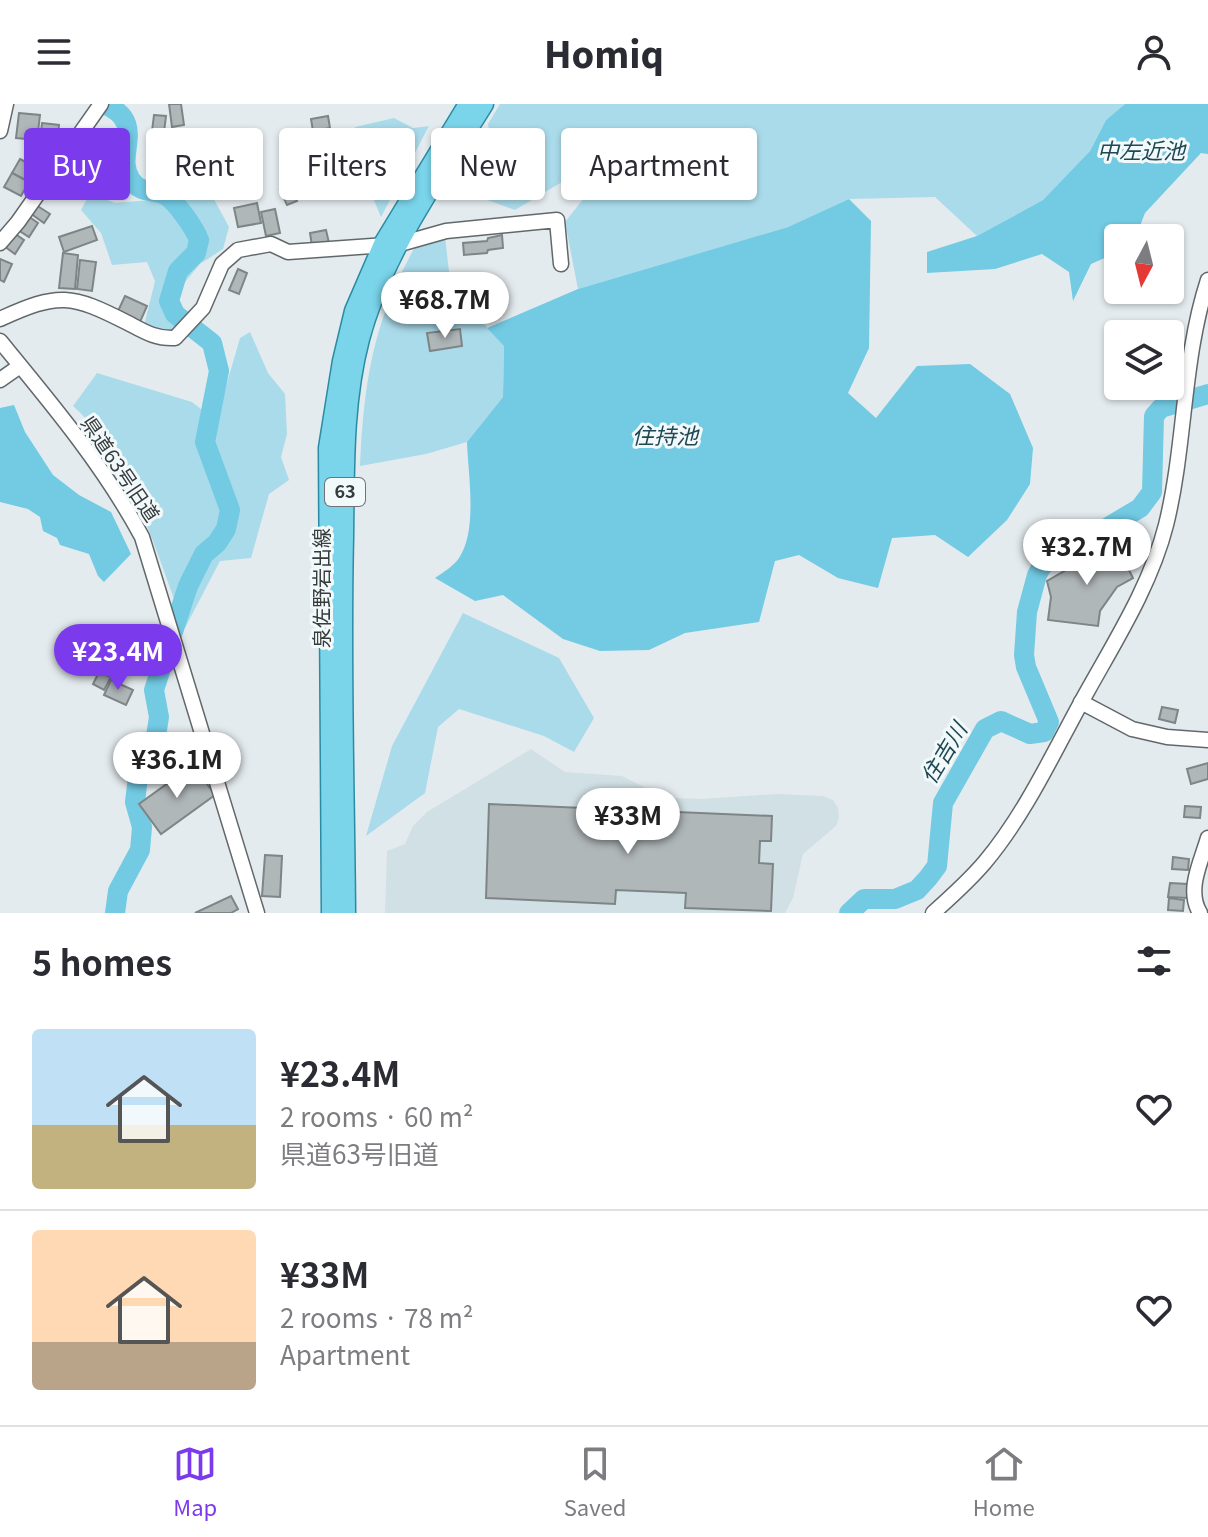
<!DOCTYPE html>
<html lang="en">
<head>
<meta charset="utf-8">
<style>
	body { margin:0; font-family:Georgia,"Noto Sans JP",serif; background:#f2f2f3; color:#2b2b33; height:100vh; display:flex; flex-direction:column; font-size:30px; white-space:nowrap }
	* { box-sizing:border-box; margin:0 }
	p { font-size:26px; color:#7c7c81 }
	.icon { flex:none; width:44px; height:44px; fill:none; stroke:currentColor; stroke-width:2; stroke-linecap:round; stroke-linejoin:round }
	.map { position:relative; height:809px; overflow:hidden }
	.details { display:flex; flex-direction:column; background:#fff; flex:1 }
	.details>* { flex:none }
	.banner { position:absolute; left:24px; top:24px; width:800px; height:72px; display:flex; gap:16px }
	.needle { width:52px; rotate:187deg }
	.controls { position:absolute; left:1104px; top:120px; display:grid; gap:16px }
	.controls a { display:grid; place-items:center; width:80px; height:80px; border-radius:8px; background:#fff; box-shadow:0 2px 6px #0004; font-size:40px }
	.price { position:absolute; translate:-50% -68px; padding:0 18px; border-radius:28px; background:#fff; color:#222; font-size:26px; line-height:52px; filter:drop-shadow(0 2px 4px #0008) }
	.price::after { content:''; position:absolute; left:50%; top:48px; width:24px; height:18px; margin-left:-12px; background:inherit; clip-path:polygon(0 0,100% 0,50% 100%) }
	.price.selected { background:#7c3aed; color:#fff }
	ul { padding:0; list-style:none }
	li { display:flex; align-items:center; gap:24px; height:200px; padding:0 32px }
	li+li { border-top:2px solid #e1e1e2 }
	li span { display:grid; place-items:center; flex:none; width:224px; height:160px; border-radius:8px; color:#555 }
	li>.icon { margin-inline-start:auto }
	span .icon { width:96px; height:96px; fill:#fffc; stroke-width:1 }
	li b { font-size:34px }
	h2 { display:flex; justify-content:space-between; align-items:center; height:96px; padding:0 32px; font-size:34px }
	.tag { padding:0 28px; border-radius:8px; background:#fff; box-shadow:0 2px 6px #0004; font-size:28px; line-height:72px }
	.tag.selected { background:#7c3aed; color:#fff }
	header { display:flex; justify-content:space-between; align-items:center; height:104px; padding:0 32px; background:#fff; font-size:36px; font-weight:800 }
	.tab-bar { display:flex; justify-content:space-around; align-items:center; height:112px; border-top:2px solid #e1e1e2; background:#fff; font-size:22px; color:#7c7c81 }
	.tab-bar a { display:grid; justify-items:center; gap:4px }
	.tab-bar .selected { color:#7c3aed }
	.map>svg:first-child { display:block }
</style>
</head>
<body>
<header><svg class="icon" aria-label="menu" viewBox="0 0 24 24"><path d="M4 6h16M4 12h16M4 18h16"/></svg>Homiq<svg class="icon" aria-label="person" viewBox="0 0 24 24"><circle cx="12" cy="8" r="4"/><path d="M4 21q1-7 8-7t8 7"/></svg></header>
<div class="map">
<svg width="1208" height="809" viewBox="0 0 1208 809">
	<rect width="100%" height="100%" fill="#e4ebee"/>
	<!-- built -->
	<path fill="#d0e0e5" d="M531,645L565,668L622,672L658,690L675,694L701,695L777,690L823,692L833,696L838,704L839,714L836,722L803,750L793,794L785,809H385L387,747L405,740L413,722L427,708Z"/>
	<!-- green -->
	<g fill="#aadbea">
		<path d="M500,0H1125L1106,16L1090,47L1043,96L977,132L935,93L849,95L788,123L578,185L565,118L584,94L580,81L567,75L515,106L485,95L494,52L488,20Z"/>
		<path d="M394,14L413,24L429,22L381,113L365,75L364,56L355,23Z"/>
		<path d="M210,88L229,123L223,145L200,160L179,185L178,225L169,230L144,222L155,177L147,158L112,161L101,129L81,106L90,89L115,99L151,96L172,89Z"/>
		<path d="M445,133L450,176L466,201L504,241L503,293L467,338L426,350L360,362C364,277 373,218 415,143Z"/>
		<path d="M250,228L268,269L285,290L287,330L281,353L289,376L269,390L251,454L220,457L185,524C157,453 131,353 73,302L97,269L192,298L216,317L240,234Z"/>
		<path d="M463,509L559,554L594,614L574,648L544,632L459,605L438,623L425,689L366,732L392,642Z"/>
	</g>
	<!-- water -->
	<g fill="#72cae3">
		<path d="M1125,0H1208V50L1201,49L1145,109L1140,122L1142,134H1118V148L1091,160L1073,197L1069,168L1042,150L995,165L927,169V148L977,132L1043,96L1090,47L1106,16Z"/>
		<path d="M849,95L871,117L869,244L848,289L876,314L917,262L970,260L1010,290L1033,344L1030,380L1007,416L968,453L935,431L892,434L878,484L838,474L799,451L775,457L759,518L685,529L649,546L600,547L563,535L503,491L475,497L435,474C442,469 454,462 459,454C478,426 468,370 467,338L503,293L504,242L487,224L578,185L788,123Z"/>
		<path d="M14,301L25,328L53,371L79,391L111,408L131,450L104,478L98,472L89,450L60,441L57,434L43,427L40,413L28,405L0,398V304Z"/>
	</g>
	<g fill="none" stroke-linecap="round" stroke-linejoin="round">
		<!-- river -->
		<g stroke="#72cae3" stroke-width="20">
			<path d="M104,0C149,19 113,51 131,76C141,90 152,85 165,91C176,97 195,125 199,136L196,149L178,167L169,197L175,210L212,239L219,267L205,338L230,406L226,425L217,439L204,450L188,482L154,586L159,613L156,632L138,673L135,698L142,723L140,746L118,787L115,809"/>
			<path d="M849,809L864,795H895L917,786L928,774L937,762L943,699L985,625L1001,617L1030,630L1044,628L1049,618L1026,563L1024,551L1027,508L1037,471L1042,462L1065,441L1087,430L1103,426L1140,404L1152,388L1154,312L1161,304L1208,290"/>
		</g>
	</g>
	<!-- building -->
	<g fill="#b0b7b9" stroke="#7e8587" stroke-width="2">
		<path d="M169,0H181L184,21L172,23Z"/>
		<path d="M19,9L40,11L37,36L16,34Z"/>
		<path d="M154,11L166,12L164,28L152,27Z"/>
		<path d="M328,12L330,24L313,27L311,15Z"/>
		<path d="M42,19L59,21L57,39L40,38Z"/>
		<path d="M186,26L189,42L178,45L174,29Z"/>
		<path d="M104,30L116,37L109,50L97,42Z"/>
		<path d="M40,42L56,51L49,65L32,56Z"/>
		<path d="M94,43L108,51L102,61L89,53Z"/>
		<path d="M20,55L37,64L29,78L12,69Z"/>
		<path d="M70,56L86,65L79,79L62,69Z"/>
		<path d="M102,66L118,76L111,90L94,80Z"/>
		<path d="M12,69L29,78L21,92L4,83Z"/>
		<path d="M290,82L297,97L287,101L280,86Z"/>
		<path d="M257,99L261,119L238,123L234,104Z"/>
		<path d="M36,101L50,110L44,119L30,109Z"/>
		<path d="M275,105L280,129L266,132L261,108Z"/>
		<path d="M28,112L38,119L29,133L18,126Z"/>
		<path d="M92,122L97,136L64,148L59,133Z"/>
		<path d="M326,126L329,139L312,142L310,129Z"/>
		<path d="M14,129L24,136L15,150L4,142Z"/>
		<path d="M502,131L503,144L488,146L487,149L464,151L463,139L487,137L488,134Z"/>
		<path d="M63,149L78,151L75,185L59,184Z"/>
		<path d="M0,155L12,160L4,178L0,176Z"/>
		<path d="M80,156L96,158L92,187L77,185Z"/>
		<path d="M238,165L247,169L239,190L229,186Z"/>
		<path d="M125,192L147,202L140,218L118,207Z"/>
		<path d="M460,225L462,242L430,247L427,229Z"/>
		<path d="M1115,438L1133,474L1117,483L1100,507L1098,522L1048,516L1051,493L1047,477Z"/>
		<path d="M105,535L115,544L105,554L95,546Z"/>
		<path d="M99,568L111,573L104,586L93,580Z"/>
		<path d="M111,576L133,586L126,601L104,591Z"/>
		<path d="M1162,603L1178,606L1175,619L1159,615Z"/>
		<path d="M1208,659V675L1191,680L1187,665Z"/>
		<path d="M193,661L215,691L161,730L139,700Z"/>
		<path d="M489,700L772,712L771,737H760L759,759L773,760L771,807L685,804L686,789L616,786L615,800L486,794Z"/>
		<path d="M1185,702L1201,703L1200,714L1184,713Z"/>
		<path d="M265,751L282,752L280,793L262,792Z"/>
		<path d="M1173,753L1189,755L1188,766L1172,765Z"/>
		<path d="M1170,779L1188,780L1187,794L1168,793Z"/>
		<path d="M231,792L238,805L231,809H195Z"/>
		<path d="M1169,794L1184,796L1183,807L1168,806Z"/>
	</g>
	<g fill="none" stroke-linecap="round" stroke-linejoin="round">
		<defs>
			<g id="minor">
				<path d="M0,27L6,0"/>
				<path d="M0,139L18,118L101,0"/>
				<path d="M0,215C59,188 71,190 128,219C145,228 156,235 175,234L203,204L222,160L238,146L271,140L288,148L400,140L446,127L557,116L561,160"/>
				<path d="M0,237C51,299 104,362 142,433L257,809"/>
				<path d="M0,276L20,262"/>
				<path d="M1081,598L1132,625L1167,633L1208,636"/>
				<path d="M933,809C951,793 969,777 985,758C1027,708 1056,643 1088,586C1117,534 1151,480 1166,421C1186,340 1182,256 1208,176"/>
				<path d="M1200,809C1186,786 1201,758 1208,734"/>
			</g>
			<g id="major">
				<path d="M331,809L328,344L342,257L354,207L383,140L468,0"/>
				<path d="M346,809C345,684 341,559 344,434C345,367 343,300 360,235C383,149 438,74 484,0"/>
			</g>
		</defs>
		<!-- minor casing -->
		<use href="#minor" stroke="#62686a" stroke-width="17"/>
		<!-- major casing -->
		<use href="#major" stroke="#2a8ca4" stroke-width="21"/>
		<!-- minor -->
		<use href="#minor" stroke="#fff" stroke-width="14"/>
		<!-- major -->
		<use href="#major" stroke="#7ad4ea" stroke-width="18"/>
	</g>
	<g text-anchor="middle" stroke-width="6" stroke-linejoin="round" paint-order="stroke">
		<!-- shield labels -->
		<rect fill="#f2f9fb" stroke="#707475" stroke-width="2" x="325" y="374" width="40" height="28" rx="6"/>
		<g font-size="18" font-weight="bold" fill="#383b3c">
			<text x="345" y="394">63</text>
		</g>
		<!-- street labels -->
		<g font-size="20" fill="#383b3c" stroke="#f2f9fb">
			<text transform="translate(120 365) rotate(56)" y="7">県道63号旧道</text>
			<text transform="translate(322 484) rotate(-90)" y="7">泉佐野岩出線</text>
		</g>
		<!-- water labels -->
		<g font-size="22" font-style="italic" fill="#204854" stroke="#f2f9fb">
			<text x="1141" y="55">中左近池</text>
			<text x="665" y="340">住持池</text>
			<text transform="translate(944 649) rotate(-59)" y="8">住吉川</text>
		</g>
	</g>
</svg>
<div class="controls">
<a><svg class="needle" viewBox="-14 -14 28 28"><path d="M0-13l5 13h-10z" fill="#e53935"/><path d="M0 13l5-13h-10z" fill="#7c7c81"/></svg></a>
<a><svg class="icon" aria-label="layers" viewBox="0 0 24 24"><path d="M12 4l9 5-9 5-9-5zM3 14l9 5 9-5"/></svg></a>
</div>
<b class="price" style="left:445px;top:236px">¥68.7M</b>
<b class="price" style="left:1087px;top:483px">¥32.7M</b>
<b class="price selected" style="left:118px;top:588px">¥23.4M</b>
<b class="price" style="left:177px;top:696px">¥36.1M</b>
<b class="price" style="left:628px;top:752px">¥33M</b>
<div class="banner">
<a class="tag selected">Buy</a>
<a class="tag">Rent</a>
<a class="tag">Filters</a>
<a class="tag">New</a>
<a class="tag">Apartment</a>
</div>
</div>
<section class="details">
<h2>5 homes<svg class="icon" aria-label="filters" viewBox="0 0 24 24"><path d="M4 7h16M4 17h16"/><circle cx="9" cy="7" r="2"/><circle cx="15" cy="17" r="2"/></svg></h2>
<ul>
<li><span style="background:linear-gradient(#bfe0f5 60%,#c2b280 0)"><svg class="icon" aria-label="home" viewBox="0 0 24 24"><path d="M3 11l9-7 9 7M6 9v11h12V9"/></svg></span><div><b>¥23.4M</b><p>2 rooms · 60 m²</p><p>県道63号旧道</p></div><svg class="icon" aria-label="heart" viewBox="0 0 24 24"><path d="M12 20l-8-8c-3-5 5-10 8-4 3-6 11-1 8 4z"/></svg></li>
<li><span style="background:linear-gradient(#ffd9b3 70%,#b9a48a 0)"><svg class="icon" aria-label="home" viewBox="0 0 24 24"><path d="M3 11l9-7 9 7M6 9v11h12V9"/></svg></span><div><b>¥33M</b><p>2 rooms · 78 m²</p><p>Apartment</p></div><svg class="icon" aria-label="heart" viewBox="0 0 24 24"><path d="M12 20l-8-8c-3-5 5-10 8-4 3-6 11-1 8 4z"/></svg></li>
</ul>
</section>
<nav class="tab-bar">
<a class="selected"><svg class="icon" aria-label="map" viewBox="0 0 24 24"><path d="M3 6l6-2 6 2 6-2v14l-6 2-6-2-6 2zM9 4v14M15 6v14"/></svg>Map</a>
<a><svg class="icon" aria-label="saved" viewBox="0 0 24 24"><path d="M7 4h10v16l-5-4-5 4z"/></svg>Saved</a>
<a><svg class="icon" aria-label="home" viewBox="0 0 24 24"><path d="M3 11l9-7 9 7M6 9v11h12V9"/></svg>Home</a>
</nav>
</body>
</html>
